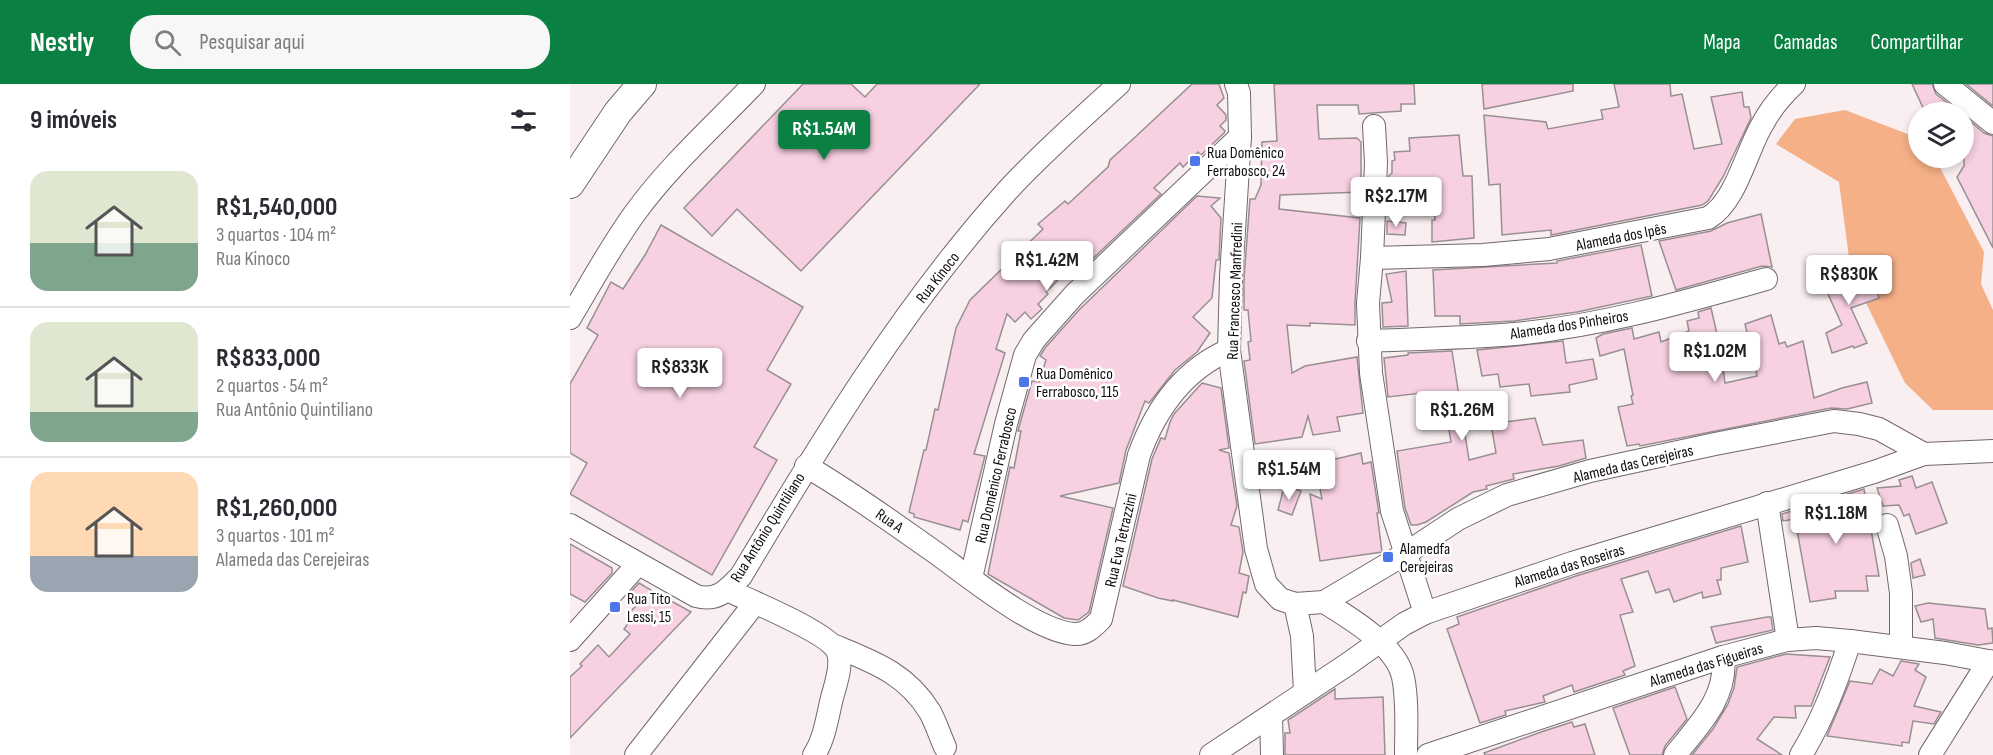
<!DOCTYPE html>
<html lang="pt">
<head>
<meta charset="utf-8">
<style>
	body { margin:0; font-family:"Sofia Sans Condensed",sans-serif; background:#f7f7f7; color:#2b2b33; height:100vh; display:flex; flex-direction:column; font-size:22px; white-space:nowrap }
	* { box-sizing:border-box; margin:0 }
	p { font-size:20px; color:#7c7c81 }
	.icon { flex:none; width:33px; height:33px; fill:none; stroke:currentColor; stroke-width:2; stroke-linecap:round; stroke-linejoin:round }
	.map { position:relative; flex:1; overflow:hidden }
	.side { display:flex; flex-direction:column; background:#fff; width:570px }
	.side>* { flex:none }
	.buttons { position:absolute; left:1338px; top:18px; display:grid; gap:12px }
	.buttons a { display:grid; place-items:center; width:66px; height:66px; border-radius:50%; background:#fff; box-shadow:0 3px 9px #0003; font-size:30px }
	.price { position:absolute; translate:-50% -51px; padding:0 14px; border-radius:6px; background:#fff; color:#222; font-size:20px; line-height:39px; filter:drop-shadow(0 2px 3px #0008) }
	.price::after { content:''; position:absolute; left:50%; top:36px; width:18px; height:14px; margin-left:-9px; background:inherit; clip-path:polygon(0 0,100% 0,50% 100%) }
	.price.active { background:#0b8043; color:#fff }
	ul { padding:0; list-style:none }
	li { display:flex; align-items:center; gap:18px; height:150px; padding:0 30px }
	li+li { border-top:2px solid #e1e1e2 }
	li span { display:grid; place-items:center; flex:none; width:168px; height:120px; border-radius:18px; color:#555 }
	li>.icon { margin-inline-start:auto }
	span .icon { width:72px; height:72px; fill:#fffc; stroke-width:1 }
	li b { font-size:26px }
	h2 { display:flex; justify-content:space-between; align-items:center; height:72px; padding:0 30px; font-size:26px }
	header { display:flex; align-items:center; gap:36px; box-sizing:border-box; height:84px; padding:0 30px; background:#0b8043; color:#fff }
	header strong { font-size:28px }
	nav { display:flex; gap:33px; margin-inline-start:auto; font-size:21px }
	.search { width:420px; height:54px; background:#f7f7f7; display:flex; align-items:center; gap:15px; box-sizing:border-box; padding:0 21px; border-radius:24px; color:#7c7c81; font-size:22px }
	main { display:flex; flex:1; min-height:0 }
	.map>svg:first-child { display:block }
</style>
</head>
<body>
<header>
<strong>Nestly</strong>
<div class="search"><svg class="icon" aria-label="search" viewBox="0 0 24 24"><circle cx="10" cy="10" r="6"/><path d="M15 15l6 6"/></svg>Pesquisar aqui</div>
<nav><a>Mapa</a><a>Camadas</a><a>Compartilhar</a></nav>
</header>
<main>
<section class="side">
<h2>9 imóveis<svg class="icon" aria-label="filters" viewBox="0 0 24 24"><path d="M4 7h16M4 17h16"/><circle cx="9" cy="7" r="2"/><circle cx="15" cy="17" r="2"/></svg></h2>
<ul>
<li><span style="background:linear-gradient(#dfe7d0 60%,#7fa58c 0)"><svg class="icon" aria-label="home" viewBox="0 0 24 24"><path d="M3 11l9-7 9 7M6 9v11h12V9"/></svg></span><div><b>R$1,540,000</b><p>3 quartos · 104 m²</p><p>Rua Kinoco</p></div></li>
<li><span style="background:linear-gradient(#dfe7d0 75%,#7fa58c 0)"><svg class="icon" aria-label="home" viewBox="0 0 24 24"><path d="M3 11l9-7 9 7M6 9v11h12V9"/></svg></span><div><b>R$833,000</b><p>2 quartos · 54 m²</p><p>Rua Antônio Quintiliano</p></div></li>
<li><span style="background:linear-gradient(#ffd9b3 70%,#9aa5b1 0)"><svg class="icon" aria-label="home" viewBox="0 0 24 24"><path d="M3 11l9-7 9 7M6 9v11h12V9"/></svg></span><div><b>R$1,260,000</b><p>3 quartos · 101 m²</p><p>Alameda das Cerejeiras</p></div></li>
</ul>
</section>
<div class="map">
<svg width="1423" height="671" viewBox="0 0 1423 671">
	<rect width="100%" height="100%" fill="#faeff0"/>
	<!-- forest -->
	<path fill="#f5b087" d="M1275,26L1348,54V74H1365L1414,168L1411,200L1423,226V326H1363L1335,299L1281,188L1269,98L1206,60L1225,35Z"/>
	<!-- building -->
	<g fill="#f7d0e2" stroke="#988f93" stroke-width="1.5">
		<path d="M233,0H281L295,13L307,0H410L231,187L167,125L142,152L114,124Z"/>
		<path d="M622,0H649L654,14L647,21L656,31V36L650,42L655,47L654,49L631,71L628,68L613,83L610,79L584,104L591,110L515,182L511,177L498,190L496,188L476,208L478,210L468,220L472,225L461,235L455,228L445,238L437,230L426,265L435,269L404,370L415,372L398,438L393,436L390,446L344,433V430L339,428L354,366H356L365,325L368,326L386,244L400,216L473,145L468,140L495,117L498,120L538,83L540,76L562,56Z"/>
		<path d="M704,0H844L845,20H831V27L789,30L788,21H747L749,55L787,54L791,58V108L710,111L709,125L790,134L785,218V241L740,239V242L717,241L722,289L735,282L787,273L793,329L767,333L770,347L743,351L738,332L732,353L685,360L674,277L680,276L678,258L681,257L678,226H674V194L680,115H685L691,101L692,58L707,57Z"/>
		<path d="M912,0H1003V7L914,25Z"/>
		<path d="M1044,0H1100L1101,12L1112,10L1124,65L1152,60L1141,13L1172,8L1174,23H1179L1181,34L1153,93L1138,117L1132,121L981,151V146L932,151L930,100L919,101L914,31L976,38L978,45L1033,35L1031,26L1049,23Z"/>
		<path d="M1342,0H1362L1366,10L1389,28H1355Z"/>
		<path d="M1396,0H1423V22Z"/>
		<path d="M1394,32L1414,49L1423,52V164L1387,93L1394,82Z"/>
		<path d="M889,51L893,92H902L904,154L862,158V136H865L863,104L821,113L820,107L818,108L819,92L822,89V77L825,76L824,68L840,67L839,54Z"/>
		<path d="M627,112L650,114L641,122L651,134L649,176H646L642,214L623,233L640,249L627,268L605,286L579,319L575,317L556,366L549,399L490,412L543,424L519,528L508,536L494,534L418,490L440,383L444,384L451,347H448L449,343L462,297L469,298L476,276L470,272L475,264L509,226Z"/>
		<path d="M1191,130L1202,183L1192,182L1106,206L1089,157L1141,147L1157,139Z"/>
		<path d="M817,137L836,139L835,151L817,150Z"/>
		<path d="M91,141L233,223L197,286L221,300L184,363L207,376L142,491L0,410L17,379L0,369V300L28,251L17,244L41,198L53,205L75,171Z"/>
		<path d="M1071,161L1082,212L1007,228L944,237L890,240V232H865L863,186L987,179V177Z"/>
		<path d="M1291,178L1297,195L1302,194L1309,214L1281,224L1297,259L1284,264L1283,262L1262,269L1256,249L1272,241L1253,199Z"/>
		<path d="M836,187L838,242L813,243L812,219L822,218L816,190Z"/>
		<path d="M1141,224L1147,250L1143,251L1144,264L1150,263L1155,299L1187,292L1175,240L1201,231L1209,260L1215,258L1217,263L1233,257L1244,314L1272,304L1297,298L1302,319L1277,325L1261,324L1070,362L1069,360L1057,362L1048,323L1063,320L1061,312L1063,311L1054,265L1030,272L1026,254L1033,250L1062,244L1064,255L1089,248L1091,258L1119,247L1117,237L1129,234L1128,228Z"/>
		<path d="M993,257L996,279L1023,275L1027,295L999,301L1000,308L961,312L959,300L930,303L928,290L912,292L907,266Z"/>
		<path d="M882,267L899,376L926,369L921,340L965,334L973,361L1013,356L1016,374L989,382L943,390L944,395L916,402L917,405L903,408L856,438L847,441H841L835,424L827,367L881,358L875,322L863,324L860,308L818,313L814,274L838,271V269Z"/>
		<path d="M632,299L651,304L659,364L649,366L659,369L667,422L661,441L669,443L673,468L669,489L679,492L676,509L673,508L668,533L603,516V517L588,514L553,502L582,375L591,354L595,355L600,338L604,330Z"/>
		<path d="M791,369L793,380L801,378L809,429H807L812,468L750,477L740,410L752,415L749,400L755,401L749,379Z"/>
		<path d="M1342,392L1346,404L1362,398L1377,439L1346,450L1339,430L1334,432L1329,421L1313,422L1307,404L1331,402L1329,396Z"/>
		<path d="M722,404L731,407L722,431L708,426L713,407Z"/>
		<path d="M1294,405L1309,492H1296L1298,507H1265L1266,514L1240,518L1225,435L1213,437L1212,430Z"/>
		<path d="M1171,442L1178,478L1151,484V496H1147L1151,510L1133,514L1132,508L1104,518L1099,505L1086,509L1078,487L1051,495L1063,528L1050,531L1065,582L1053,587L1055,591L1004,608L1002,601L973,612L975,618L935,627L936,631L910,639L877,545L889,540L887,533L1006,492Z"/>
		<path d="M0,460L42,484V489L15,518L0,510Z"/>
		<path d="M1350,475L1355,491L1343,494L1341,479Z"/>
		<path d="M69,499L81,506L91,517L94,513L121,528L0,654V593L12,582L10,580L28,561L39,573L60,550L54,545L61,535L57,531L68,520L58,511Z"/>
		<path d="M1358,519L1415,525L1418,545L1422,544L1423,559L1408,561L1365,554L1363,535L1351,538L1345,522Z"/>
		<path d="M1197,533H1201L1203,546L1146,559L1141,543Z"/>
		<path d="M1216,570L1260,573L1241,622H1225L1226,634L1204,633L1187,655L1212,671H1122L1143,645L1158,620L1164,604L1167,583Z"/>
		<path d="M1331,577L1349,580L1345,586L1356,593L1344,622L1371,628L1364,640L1343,637L1339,659L1332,658V662L1257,652L1280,597L1302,600L1310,585L1323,592Z"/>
		<path d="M1105,603L1117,635L1095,662L1092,671H1060L1043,624Z"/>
		<path d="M765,605V615L813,613L815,671H715V649H720L718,636Z"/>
		<path d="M1002,638L1004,643L1015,640L1025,671H915L914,669L971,648Z"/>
	</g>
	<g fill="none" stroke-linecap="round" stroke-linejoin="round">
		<defs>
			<g id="minor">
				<path d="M666,0L669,9L670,53L661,193L659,266L686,465L696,500L710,515L725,520L754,518L835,470L888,435L937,411L1020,387L1145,360L1264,337L1289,340L1309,345L1354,370L1423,367"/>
				<path d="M1375,0L1423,39"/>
				<path d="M804,42L806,78L802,174L798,219L801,289L822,427L855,529"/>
				<path d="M802,174L913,171L979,165L1138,134C1166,118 1176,68 1192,41C1200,26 1212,11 1224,0"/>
				<path d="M0,234C21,199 41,162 65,129C99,82 144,42 184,0"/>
				<path d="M798,257C847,255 896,254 945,250C1031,242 1114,218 1196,195"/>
				<path d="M236,382C281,408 323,439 366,469C398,492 465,547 504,550C516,551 524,542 531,535L569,371C586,324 613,286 659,266"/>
				<path d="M1197,419L1218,556"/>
				<path d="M0,441L126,512C148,518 157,506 171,492C251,358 332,224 437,107C472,69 511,35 549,0"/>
				<path d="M1317,441L1326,472L1331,509V563"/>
				<path d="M401,494L436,340L455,271L464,256L505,210L670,53"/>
				<path d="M157,506C179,516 262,550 268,569C273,583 264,604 261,618C257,635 254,656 244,671"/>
				<path d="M754,518C780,534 826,561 833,593C838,617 836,646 836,671"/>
				<path d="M725,520L732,552L735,608"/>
				<path d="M0,556L68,480"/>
				<path d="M265,562C304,578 337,590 360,628C366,639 370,652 375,663"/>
				<path d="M701,632L702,671"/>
				<path d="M66,671L185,519"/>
				<path d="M641,671L778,580L834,540L855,529L1002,479L1304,388L1354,370"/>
				<path d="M858,671L1153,573L1217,556L1246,554L1280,557L1375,569L1423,578"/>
				<path d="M1105,671C1128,642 1158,613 1153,573"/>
				<path d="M1231,671C1253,635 1267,597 1280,557"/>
				<path d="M1360,671L1419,577"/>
			</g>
			<path id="major" d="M0,100L48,28L72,0"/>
		</defs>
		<!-- minor casing -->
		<use href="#minor" stroke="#726869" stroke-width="24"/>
		<!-- major casing -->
		<use href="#major" stroke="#726869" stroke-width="30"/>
		<!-- minor -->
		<use href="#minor" stroke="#fff" stroke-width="22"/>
		<!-- major -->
		<use href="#major" stroke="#fff" stroke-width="28"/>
	</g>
	<!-- markers -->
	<g fill="#4c76e9" stroke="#fff" stroke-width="2">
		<rect x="619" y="71" width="12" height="12" rx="3"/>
		<rect x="448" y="292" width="12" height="12" rx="3"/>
		<rect x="812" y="467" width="12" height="12" rx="3"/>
		<rect x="39" y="517" width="12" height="12" rx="3"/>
	</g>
	<g text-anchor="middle" stroke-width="5" stroke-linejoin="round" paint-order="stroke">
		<!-- poi labels -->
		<g font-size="16" fill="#100c0d" stroke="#fff" text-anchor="start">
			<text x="637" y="74">Rua Domênico<tspan x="637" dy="18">Ferrabosco, 24</tspan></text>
			<text x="466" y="295">Rua Domênico<tspan x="466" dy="18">Ferrabosco, 115</tspan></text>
			<text x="830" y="470">Alamedfa<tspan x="830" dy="18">Cerejeiras</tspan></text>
			<text x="57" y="520">Rua Tito<tspan x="57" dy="18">Lessi, 15</tspan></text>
		</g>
		<!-- street labels -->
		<g font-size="16" fill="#100c0d" stroke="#fff">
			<text transform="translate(1051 152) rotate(-11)" y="6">Alameda dos Ipês</text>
			<text transform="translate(367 193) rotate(-52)" y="6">Rua Kinoco</text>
			<text transform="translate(664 207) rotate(-88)" y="6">Rua Francesco Manfredini</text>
			<text transform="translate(999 240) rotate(-9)" y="6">Alameda dos Pinheiros</text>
			<text transform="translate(1063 379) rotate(-13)" y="6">Alameda das Cerejeiras</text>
			<text transform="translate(425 391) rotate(-77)" y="6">Rua Domênico Ferrabosco</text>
			<text transform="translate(320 436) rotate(35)" y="6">Rua A</text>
			<text transform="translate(197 443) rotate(-58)" y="6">Rua Antônio Quintiliano</text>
			<text transform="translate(550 456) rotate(-77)" y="6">Rua Eva Tetrazzini</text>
			<text transform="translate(999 481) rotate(-17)" y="6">Alameda das Roseiras</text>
			<text transform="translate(1136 580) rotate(-17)" y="6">Alameda das Figueiras</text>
		</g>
	</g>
</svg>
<div class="buttons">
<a><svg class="icon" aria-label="layers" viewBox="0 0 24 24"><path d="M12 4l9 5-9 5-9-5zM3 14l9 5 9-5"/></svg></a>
</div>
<b class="price active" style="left:254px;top:77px">R$1.54M</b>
<b class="price" style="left:826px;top:144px">R$2.17M</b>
<b class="price" style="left:477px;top:208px">R$1.42M</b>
<b class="price" style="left:1279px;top:222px">R$830K</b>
<b class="price" style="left:1145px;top:299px">R$1.02M</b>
<b class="price" style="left:110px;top:315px">R$833K</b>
<b class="price" style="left:892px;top:358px">R$1.26M</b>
<b class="price" style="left:719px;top:417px">R$1.54M</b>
<b class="price" style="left:1266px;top:461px">R$1.18M</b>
</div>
</main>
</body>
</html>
